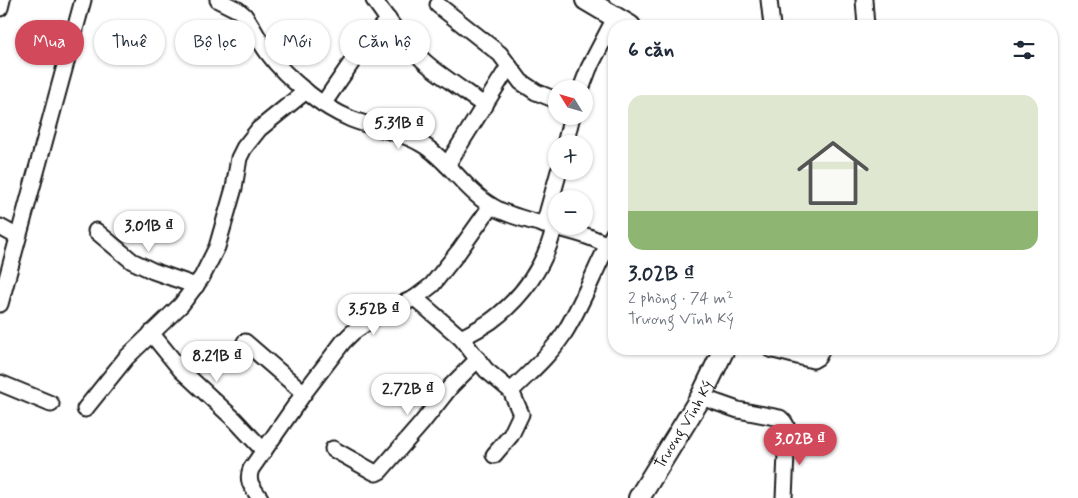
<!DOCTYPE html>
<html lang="vi">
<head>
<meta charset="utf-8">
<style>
	body { margin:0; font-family:Mynerve,sans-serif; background:#f6f6f7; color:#1f2937; height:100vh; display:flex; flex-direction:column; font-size:19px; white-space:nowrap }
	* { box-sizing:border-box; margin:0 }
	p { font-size:16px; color:#747a83 }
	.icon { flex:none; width:28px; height:28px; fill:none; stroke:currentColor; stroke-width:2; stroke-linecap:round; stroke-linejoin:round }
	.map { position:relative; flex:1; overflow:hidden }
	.panel { position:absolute; left:608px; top:20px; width:450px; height:335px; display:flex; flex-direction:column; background:#fff; border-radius:20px; box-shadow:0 1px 4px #0004 }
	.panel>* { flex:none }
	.banner { position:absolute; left:15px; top:20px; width:475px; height:45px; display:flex; gap:10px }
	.needle { width:32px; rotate:307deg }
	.fabs { position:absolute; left:548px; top:80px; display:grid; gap:10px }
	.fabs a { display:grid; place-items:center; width:45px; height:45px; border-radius:50%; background:#fff; box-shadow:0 1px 4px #0004; font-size:25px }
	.price { position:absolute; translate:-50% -42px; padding:0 11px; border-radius:18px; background:#fff; color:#222; font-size:16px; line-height:32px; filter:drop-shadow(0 1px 2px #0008) }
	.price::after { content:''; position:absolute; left:50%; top:30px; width:15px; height:11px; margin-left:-8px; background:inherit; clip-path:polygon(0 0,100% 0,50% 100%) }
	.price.selected { background:#d1495b; color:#fff }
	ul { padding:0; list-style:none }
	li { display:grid; align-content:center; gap:10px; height:265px; padding:0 20px }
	li span { display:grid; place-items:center; height:155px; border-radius:15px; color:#555 }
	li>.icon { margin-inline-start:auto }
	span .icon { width:90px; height:90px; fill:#fffc; stroke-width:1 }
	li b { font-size:21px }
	h2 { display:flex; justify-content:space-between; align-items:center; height:60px; padding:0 20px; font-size:21px }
	.tag { padding:0 18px; border-radius:22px; background:#fff; box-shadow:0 1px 4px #0004; font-size:18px; line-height:45px }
	.tag.selected { background:#d1495b; color:#fff }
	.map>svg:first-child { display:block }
</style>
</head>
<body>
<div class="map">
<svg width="1078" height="498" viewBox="0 0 1078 498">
	<rect width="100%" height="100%" fill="#fff"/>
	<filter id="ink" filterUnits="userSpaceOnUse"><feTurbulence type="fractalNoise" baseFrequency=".02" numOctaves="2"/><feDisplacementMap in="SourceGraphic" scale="10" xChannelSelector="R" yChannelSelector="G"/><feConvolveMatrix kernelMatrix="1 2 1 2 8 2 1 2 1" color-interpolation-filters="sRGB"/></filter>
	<g filter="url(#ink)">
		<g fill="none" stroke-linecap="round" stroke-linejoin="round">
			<defs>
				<g id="minor">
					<path d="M218,0L238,10L244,15C253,27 259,41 268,53C287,79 322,107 351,119C376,129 402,131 425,146C453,165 468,195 499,210C536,227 579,227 614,249"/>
					<path d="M374,0C391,24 409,50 432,68C449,81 467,93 485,106"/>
					<path d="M769,0L772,26"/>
					<path d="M864,0L866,26"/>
					<path d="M438,5L500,54L521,82L536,92L556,100"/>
					<path d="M0,8L2,0"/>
					<path d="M581,89L589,68L615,18"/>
					<path d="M323,104L356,56L388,19"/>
					<path d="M565,144L572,116"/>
					<path d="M447,165L509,66"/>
					<path d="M544,225L559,171"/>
					<path d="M0,227L18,237"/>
					<path d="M96,231L132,261L153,271L196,286"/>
					<path d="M415,298L461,338L486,370L511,391"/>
					<path d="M0,304L83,0"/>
					<path d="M151,333L181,370L235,420L264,451"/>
					<path d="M461,338C471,333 482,327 491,321C522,298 546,265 554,227"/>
					<path d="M245,342L304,393"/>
					<path d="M770,349L813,360L818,357L822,349"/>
					<path d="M0,383L51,404"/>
					<path d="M701,397L738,410L780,418C786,423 787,426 787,433L784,498"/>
					<path d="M85,409L126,358L181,305L202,277L217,247L234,188L239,158L244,148L259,129L306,91"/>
					<path d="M333,449L372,471L376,473L380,471L421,424L451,386L478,359"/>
					<path d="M494,455L511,435L521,414L511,391C529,373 548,357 563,335C583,304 596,266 614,233"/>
					<path d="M260,498C253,488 246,482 251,469L304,393L343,342L353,332L369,321L382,313L415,298L432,285L459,251L491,206"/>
				</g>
				<g id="major">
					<path d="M586,0L630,26"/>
					<path id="s1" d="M639,498L701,397L724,349"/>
				</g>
			</defs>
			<!-- minor casing -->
			<use href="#minor" stroke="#1c1c1c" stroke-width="19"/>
			<!-- major casing -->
			<use href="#major" stroke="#1c1c1c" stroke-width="24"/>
			<!-- minor -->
			<use href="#minor" stroke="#fff" stroke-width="15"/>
			<!-- major -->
			<use href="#major" stroke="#fff" stroke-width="20"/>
		</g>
	</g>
	<g text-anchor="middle" stroke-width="4" stroke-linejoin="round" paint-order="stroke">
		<!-- street labels -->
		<g font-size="15" fill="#1c1c1c" stroke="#fff">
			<text dy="5" stroke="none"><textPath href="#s1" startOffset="86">Trương Vĩnh Ký</textPath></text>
		</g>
	</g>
</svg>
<div class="fabs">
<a><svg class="needle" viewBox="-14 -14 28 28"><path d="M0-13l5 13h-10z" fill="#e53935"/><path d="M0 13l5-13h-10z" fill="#747a83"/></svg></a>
<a>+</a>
<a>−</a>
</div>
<b class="price" style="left:399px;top:150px">5.31B ₫</b>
<b class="price" style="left:149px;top:253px">3.01B ₫</b>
<b class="price" style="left:374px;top:336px">3.52B ₫</b>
<b class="price" style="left:217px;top:383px">8.21B ₫</b>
<b class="price" style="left:408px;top:416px">2.72B ₫</b>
<b class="price selected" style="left:800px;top:466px">3.02B ₫</b>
<div class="banner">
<a class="tag selected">Mua</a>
<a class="tag">Thuê</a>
<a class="tag">Bộ lọc</a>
<a class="tag">Mới</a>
<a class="tag">Căn hộ</a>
</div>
<section class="panel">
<h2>6 căn<svg class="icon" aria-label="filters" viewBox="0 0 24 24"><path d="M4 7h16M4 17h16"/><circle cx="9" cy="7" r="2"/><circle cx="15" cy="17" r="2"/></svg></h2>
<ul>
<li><span style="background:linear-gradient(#dfe7d0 75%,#8fb573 0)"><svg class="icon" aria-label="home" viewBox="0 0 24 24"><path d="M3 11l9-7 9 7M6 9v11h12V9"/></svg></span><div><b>3.02B ₫</b><p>2 phòng · 74 m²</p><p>Trương Vĩnh Ký</p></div></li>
</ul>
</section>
</div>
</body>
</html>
